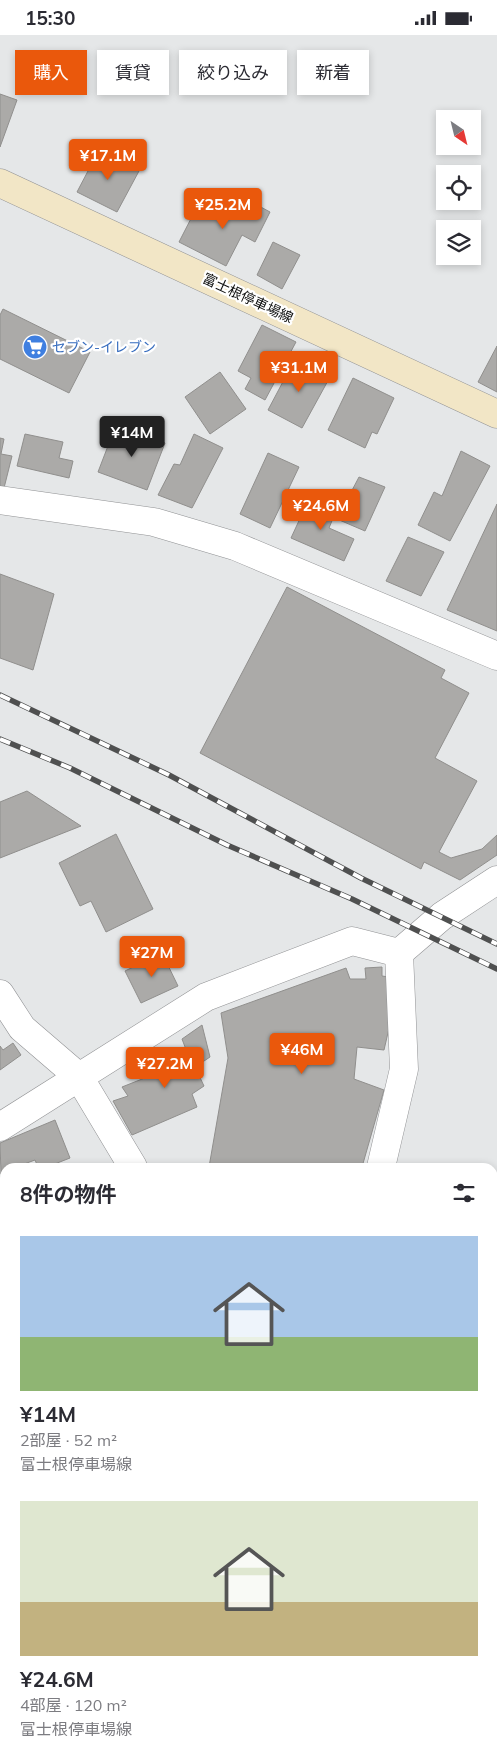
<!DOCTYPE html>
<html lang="ja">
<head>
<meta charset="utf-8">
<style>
	body { margin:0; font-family:Mulish,"Noto Sans JP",sans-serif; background:#f7f7f7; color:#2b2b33; height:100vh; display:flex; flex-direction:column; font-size:19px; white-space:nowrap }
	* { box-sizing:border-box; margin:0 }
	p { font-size:16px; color:#7c7c81 }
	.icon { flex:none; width:28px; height:28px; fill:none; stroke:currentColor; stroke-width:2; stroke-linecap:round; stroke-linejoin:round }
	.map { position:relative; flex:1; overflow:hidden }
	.drawer { position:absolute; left:0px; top:1128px; width:498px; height:601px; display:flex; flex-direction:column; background:#fff; border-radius:15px 15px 0 0; box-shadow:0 2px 8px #0003 }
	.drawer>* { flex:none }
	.guide { position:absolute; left:15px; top:15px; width:468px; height:45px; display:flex; gap:10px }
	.needle { width:32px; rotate:145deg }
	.tools { position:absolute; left:436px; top:75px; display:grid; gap:10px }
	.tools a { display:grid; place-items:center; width:45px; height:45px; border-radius:0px; background:#fff; box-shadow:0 2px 8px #0003; font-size:25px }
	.price { position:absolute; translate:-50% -42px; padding:0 11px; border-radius:5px; background:#ea580c; color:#fff; font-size:16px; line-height:32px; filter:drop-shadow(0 1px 2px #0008) }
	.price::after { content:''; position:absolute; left:50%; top:30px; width:15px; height:11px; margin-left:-8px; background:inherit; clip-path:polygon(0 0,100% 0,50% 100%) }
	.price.current { background:#222; color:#fff }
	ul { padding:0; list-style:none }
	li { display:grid; align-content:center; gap:10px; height:265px; padding:0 20px }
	li span { display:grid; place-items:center; height:155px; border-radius:0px; color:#555 }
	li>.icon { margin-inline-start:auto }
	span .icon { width:90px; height:90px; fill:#fffc; stroke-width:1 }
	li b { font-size:21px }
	h2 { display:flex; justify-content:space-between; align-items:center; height:60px; padding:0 20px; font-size:21px }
	.tag { padding:0 18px; border-radius:0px; background:#fff; box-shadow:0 2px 8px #0003; font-size:18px; line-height:45px }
	.tag.current { background:#ea580c; color:#fff }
	.status { display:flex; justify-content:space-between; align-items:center; height:35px; padding:0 25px; background:#fff; direction:ltr }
	.status svg { height:14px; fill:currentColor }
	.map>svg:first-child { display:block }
</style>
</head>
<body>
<div class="status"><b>15:30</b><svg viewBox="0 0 49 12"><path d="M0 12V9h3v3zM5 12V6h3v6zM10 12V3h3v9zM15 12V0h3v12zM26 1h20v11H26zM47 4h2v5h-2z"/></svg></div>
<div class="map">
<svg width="497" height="1728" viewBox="0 0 497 1728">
	<rect width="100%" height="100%" fill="#e5e7e8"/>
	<!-- building -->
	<g fill="#abaaa8" stroke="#908f8d">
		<path d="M0,59L17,65L0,112Z"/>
		<path d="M99,115L139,136L117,177L77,157Z"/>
		<path d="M246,164L270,177L255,207L242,200L226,231L179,207L200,166L236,183Z"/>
		<path d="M273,207L300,220L282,254L257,240Z"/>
		<path d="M3,274L90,317L69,358L0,324V280Z"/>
		<path d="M262,290L296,307L265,365L245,354L251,343L238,336Z"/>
		<path d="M497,311V357L478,347Z"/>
		<path d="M295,324L330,342L302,393L268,375Z"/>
		<path d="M220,337L246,374L210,399L185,362Z"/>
		<path d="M353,343L394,363L377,399L372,397L365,413L328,395Z"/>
		<path d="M116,390L165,408L147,455L98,437Z"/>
		<path d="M25,399L63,407L59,423L73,426L69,443L17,431Z"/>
		<path d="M194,399L223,413L192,473L158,460L174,429L180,430Z"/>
		<path d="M0,403L4,404L1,419L12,421L4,453L0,452Z"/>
		<path d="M461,416L490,431L450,506L418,490L434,457L442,461Z"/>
		<path d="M268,418L299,432L270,493L240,479Z"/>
		<path d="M359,442L385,452L365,496L337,484Z"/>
		<path d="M309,464L336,476L329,493L354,504L344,526L291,503Z"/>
		<path d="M497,469V596L447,575Z"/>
		<path d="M408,502L444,517L421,561L386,546Z"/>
		<path d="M0,539L54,559L33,635L0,623Z"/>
		<path d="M287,552L445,635L441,643L469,658L435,723L477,746L439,817L451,823L482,814L497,800V820L460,845L424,827L421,834L200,718Z"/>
		<path d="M27,756L81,791L0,823V767Z"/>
		<path d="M116,799L153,874L106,897L91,866L80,871L59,828Z"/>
		<path d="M162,918L178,951L141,968L125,936Z"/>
		<path d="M382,932V941L389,942L390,989L384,1015L357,1012L354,1044L384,1055L362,1132H209L228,1023L221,978L346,933L350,944H366L365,933Z"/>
		<path d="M202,990L210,1022L195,1032L204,1051L192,1059L197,1072L132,1100L113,1066L128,1061L122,1052L190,1025L182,1004Z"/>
		<path d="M13,1008L21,1020L0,1035V1011L3,1015Z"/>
		<path d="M55,1085L70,1123L47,1132H38L35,1125L16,1132H5V1137L1,1139L0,1108Z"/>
		<path d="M5,1220V1273L0,1276V1223Z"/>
		<path d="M492,1264H497V1367L492,1366Z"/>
		<path d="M5,1310V1336L0,1329V1313Z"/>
		<path d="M0,1448L5,1458V1500L0,1502Z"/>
		<path d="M47,1724H115V1728H30V1725Z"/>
		<path d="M169,1724H243L242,1728H169Z"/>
		<path d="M321,1724H364L365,1728H322Z"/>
		<path d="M395,1724H420L421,1728H395Z"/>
	</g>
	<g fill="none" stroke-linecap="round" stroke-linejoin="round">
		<defs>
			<path id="service" d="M383,1724L384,1728"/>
			<g id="minor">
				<path d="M0,465L154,487L235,511L497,621"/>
				<path d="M399,918L442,881L497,845"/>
				<path d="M0,959L22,993L79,1042L133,1132"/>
				<path d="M0,1092L206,962L352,906L399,918"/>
				<path d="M381,1132L404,1034L399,918"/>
				<path d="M492,1615H497"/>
				<path d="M268,1724L269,1728"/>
				<path d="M143,1728V1724"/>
			</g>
			<path id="secondary" d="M0,148L497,379"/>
		</defs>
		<!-- service casing -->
		<use href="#service" stroke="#919294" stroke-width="19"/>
		<!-- minor casing -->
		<use href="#minor" stroke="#919294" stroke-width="29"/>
		<!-- secondary casing -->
		<use href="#secondary" stroke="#919294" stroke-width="29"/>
		<!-- service -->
		<use href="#service" stroke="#fff" stroke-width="18"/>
		<!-- minor -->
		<use href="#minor" stroke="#fff" stroke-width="28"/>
		<!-- secondary -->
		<use href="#secondary" stroke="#f2e6c6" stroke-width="28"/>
		<defs>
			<g id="rail">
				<path d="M0,660L169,740L361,843L497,909"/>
				<path d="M0,704L70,733L227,810L352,864L497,934"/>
			</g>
		</defs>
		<!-- rail casing -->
		<use href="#rail" stroke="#4f5050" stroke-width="5.5"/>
		<!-- rail -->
		<use href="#rail" stroke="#fff" stroke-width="4" stroke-dasharray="11" stroke-linecap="butt"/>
	</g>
	<!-- icons -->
	<defs>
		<symbol id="supermarket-disc" viewBox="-11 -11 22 22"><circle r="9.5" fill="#3f7fe0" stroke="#fff"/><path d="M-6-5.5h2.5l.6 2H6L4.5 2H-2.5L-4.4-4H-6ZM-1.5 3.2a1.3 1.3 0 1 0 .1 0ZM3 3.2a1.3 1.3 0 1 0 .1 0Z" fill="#fff"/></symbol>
	</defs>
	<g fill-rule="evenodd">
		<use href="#supermarket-disc" x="21" y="298" width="28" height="28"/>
	</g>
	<g text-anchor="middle" stroke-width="4.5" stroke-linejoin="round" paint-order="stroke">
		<!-- street labels -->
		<g font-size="14" fill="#0d0e0e" stroke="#fff">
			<text transform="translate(248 263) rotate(25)" y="5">富士根停車場線</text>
		</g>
		<!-- shop labels -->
		<g font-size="14" fill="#366cbe" stroke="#fff" text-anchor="start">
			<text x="52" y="317">セブン-イレブン</text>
		</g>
	</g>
</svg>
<div class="tools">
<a><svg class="needle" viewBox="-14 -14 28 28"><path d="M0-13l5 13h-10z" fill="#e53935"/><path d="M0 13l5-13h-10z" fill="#7c7c81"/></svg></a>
<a><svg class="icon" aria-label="locate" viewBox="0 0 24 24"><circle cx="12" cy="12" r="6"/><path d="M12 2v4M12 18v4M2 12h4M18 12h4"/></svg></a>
<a><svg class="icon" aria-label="layers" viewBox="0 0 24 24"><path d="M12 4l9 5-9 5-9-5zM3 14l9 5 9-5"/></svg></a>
</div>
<b class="price" style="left:108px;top:146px">¥17.1M</b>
<b class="price" style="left:223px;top:195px">¥25.2M</b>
<b class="price" style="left:299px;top:358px">¥31.1M</b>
<b class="price current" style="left:132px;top:423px">¥14M</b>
<b class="price" style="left:321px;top:496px">¥24.6M</b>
<b class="price" style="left:152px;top:943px">¥27M</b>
<b class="price" style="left:302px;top:1040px">¥46M</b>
<b class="price" style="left:165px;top:1054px">¥27.2M</b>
<div class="guide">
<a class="tag current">購入</a>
<a class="tag">賃貸</a>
<a class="tag">絞り込み</a>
<a class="tag">新着</a>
</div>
<section class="drawer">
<h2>8件の物件<svg class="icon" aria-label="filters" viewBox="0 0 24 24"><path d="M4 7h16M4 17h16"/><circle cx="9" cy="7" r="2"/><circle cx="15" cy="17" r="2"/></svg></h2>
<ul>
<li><span style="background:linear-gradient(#a9c7e8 65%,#8fb573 0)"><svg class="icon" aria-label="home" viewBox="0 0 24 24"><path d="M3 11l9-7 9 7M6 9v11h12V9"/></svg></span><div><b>¥14M</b><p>2部屋 · 52 m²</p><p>富士根停車場線</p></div></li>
<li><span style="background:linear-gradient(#dfe7d0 65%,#c2b280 0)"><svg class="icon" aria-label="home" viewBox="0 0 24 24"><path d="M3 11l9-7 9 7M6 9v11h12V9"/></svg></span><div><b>¥24.6M</b><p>4部屋 · 120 m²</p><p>富士根停車場線</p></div></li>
</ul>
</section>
</div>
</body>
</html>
